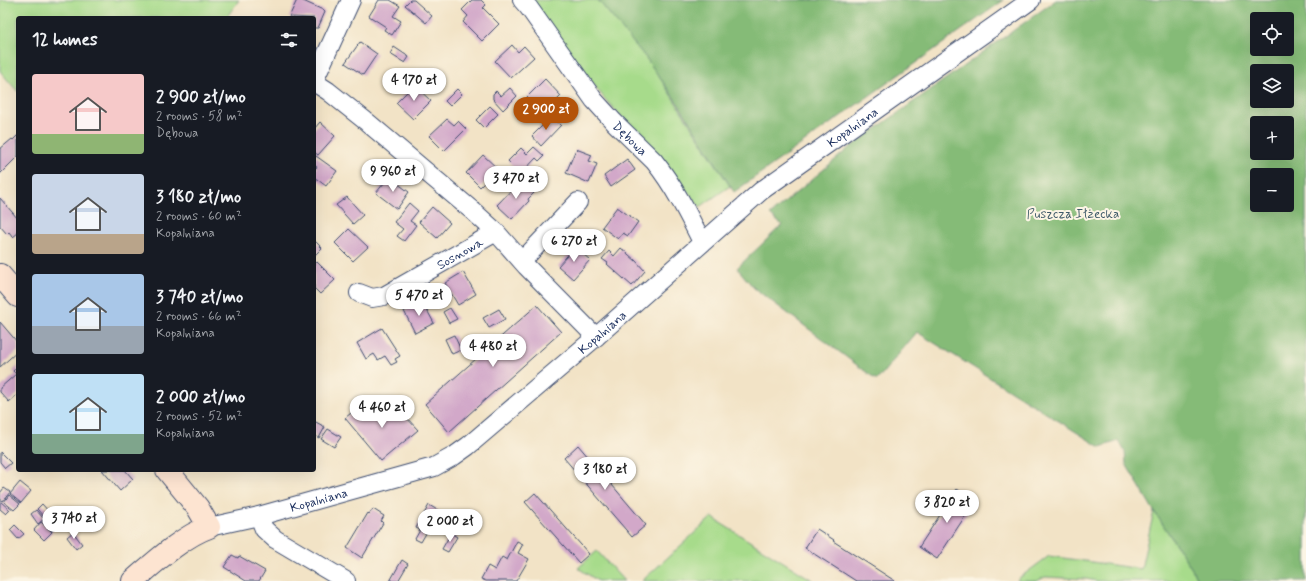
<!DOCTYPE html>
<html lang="en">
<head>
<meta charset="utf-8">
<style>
	body { margin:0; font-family:Mynerve,sans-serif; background:#242831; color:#f1f3f6; height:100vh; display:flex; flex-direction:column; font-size:15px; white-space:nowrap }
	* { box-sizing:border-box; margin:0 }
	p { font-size:13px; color:#9ea1a6 }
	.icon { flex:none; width:22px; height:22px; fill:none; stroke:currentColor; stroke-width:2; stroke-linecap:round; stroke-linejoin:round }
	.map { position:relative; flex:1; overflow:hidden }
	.details { position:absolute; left:16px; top:16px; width:300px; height:456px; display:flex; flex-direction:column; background:#171b24; border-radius:4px; box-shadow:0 4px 16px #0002 }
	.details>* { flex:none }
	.controls { position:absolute; left:1250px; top:12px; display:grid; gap:8px }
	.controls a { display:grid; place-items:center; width:44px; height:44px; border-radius:4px; background:#171b24; box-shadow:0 4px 16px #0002; font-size:20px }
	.price { position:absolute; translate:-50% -34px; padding:0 9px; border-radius:14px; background:#fff; color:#222; font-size:13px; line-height:26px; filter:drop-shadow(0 1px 2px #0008) }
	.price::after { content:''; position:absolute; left:50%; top:24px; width:12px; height:9px; margin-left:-6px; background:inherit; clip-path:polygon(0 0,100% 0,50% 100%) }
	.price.active { background:#b45309; color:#fff }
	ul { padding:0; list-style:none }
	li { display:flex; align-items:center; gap:12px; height:100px; padding:0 16px }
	li span { display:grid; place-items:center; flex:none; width:112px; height:80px; border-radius:4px; color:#555 }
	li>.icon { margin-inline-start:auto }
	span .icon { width:48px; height:48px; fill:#fffc; stroke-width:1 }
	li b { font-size:17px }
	h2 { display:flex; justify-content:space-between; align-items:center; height:48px; padding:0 16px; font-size:17px }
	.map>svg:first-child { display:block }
</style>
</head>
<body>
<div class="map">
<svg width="1306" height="581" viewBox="0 0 1306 581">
	<rect width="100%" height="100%" fill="#fcf5e5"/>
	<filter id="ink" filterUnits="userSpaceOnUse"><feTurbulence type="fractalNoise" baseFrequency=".025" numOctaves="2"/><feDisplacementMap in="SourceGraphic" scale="8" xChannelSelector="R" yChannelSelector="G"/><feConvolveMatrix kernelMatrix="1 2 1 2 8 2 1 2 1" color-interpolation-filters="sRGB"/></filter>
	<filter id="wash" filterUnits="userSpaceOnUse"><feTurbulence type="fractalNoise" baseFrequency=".012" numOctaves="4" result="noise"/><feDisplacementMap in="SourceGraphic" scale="16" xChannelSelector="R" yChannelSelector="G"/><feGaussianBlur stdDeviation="0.9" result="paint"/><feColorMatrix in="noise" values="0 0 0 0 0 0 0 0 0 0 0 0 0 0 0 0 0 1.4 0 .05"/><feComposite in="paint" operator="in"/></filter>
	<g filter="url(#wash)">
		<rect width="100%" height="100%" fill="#f2e3c6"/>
		<!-- green -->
		<g fill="#a7db8b" stroke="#618574">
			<path d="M0,0H239L226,18H18V92L0,71Z"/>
			<path d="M530,0H598L646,58L656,72L730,186L700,207L663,162L604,98Z"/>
			<path d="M1154,511L1192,569L1198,581H1097L1086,579L1045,577L1037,581H1017L1019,578L1049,556L1141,569Z"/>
			<path d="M712,517L722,524L814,581H642Z"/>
			<path d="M597,551L624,581H598L578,568Z"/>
		</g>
		<!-- forest -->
		<g fill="#85bb77" stroke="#50756a" fill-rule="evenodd">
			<path d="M598,0H1004L734,192L679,105L646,58Z"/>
			<path d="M1056,0H1306V581H1198L1192,569L1154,511L1126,464L1125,452L1119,441L1100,447L917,332L877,380L754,288L737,268L782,225L770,215L849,148ZM1257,19H1287V49H1257ZM1257,71H1287V101H1257ZM1257,123H1287V153H1257ZM1257,175H1287V205H1257Z"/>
		</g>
		<g id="blocks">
			<!-- building -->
			<g fill="#d2a8c9">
				<path d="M297,0H301L323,10L325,12L318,28H314V18L289,17Z"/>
				<path d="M379,0H390L400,6L393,16L401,21L392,35L384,30L386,27L369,16Z"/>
				<path d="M410,0H414L432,16L426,23L405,5Z"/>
				<path d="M472,0H481L486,5L483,8L499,24L482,41L463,22L468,16L462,10Z"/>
				<path d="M360,42L377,54L363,75L345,63Z"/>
				<path d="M512,45L518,52L524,46L534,57L511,78L495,61Z"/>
				<path d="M394,47L409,57L405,63L390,54Z"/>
				<path d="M545,79L561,96L543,114L527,97Z"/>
				<path d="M414,85L431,101L413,119L396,103Z"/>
				<path d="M510,88L517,96L503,110L493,99V94L496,91L501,96Z"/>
				<path d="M457,89L462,94L450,106L445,101Z"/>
				<path d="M490,106L498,114L484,128L476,120Z"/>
				<path d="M552,116L561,125L541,146L532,136Z"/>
				<path d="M447,119L454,125L458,121L466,129L444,151L429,136Z"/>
				<path d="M320,122L335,136L318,155L314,152V129Z"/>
				<path d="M18,135V156L0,174V149L12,139L13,140Z"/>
				<path d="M534,147L544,156L539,161L536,158L521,174L508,161L521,148L527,154Z"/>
				<path d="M576,149L592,155L589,161L597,164L589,183L566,173Z"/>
				<path d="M483,155L498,169L480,187L466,173Z"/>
				<path d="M316,156L337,171L326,186L314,177V170L317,167L314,165V159Z"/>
				<path d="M627,159L635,170L611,187L604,176Z"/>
				<path d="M389,177L409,192L397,209L376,193Z"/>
				<path d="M521,180L534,193L528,199L529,201L512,219L497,205Z"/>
				<path d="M347,197L363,215L353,224L336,205Z"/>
				<path d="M0,198L18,219V233L13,237L9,232L7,234L0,226Z"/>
				<path d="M409,203L418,211L410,221L416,225L404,241L397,236L403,229L394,222Z"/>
				<path d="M432,207L450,223L437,238L419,222Z"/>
				<path d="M617,207L638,222L628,236L623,233L618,239L602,227Z"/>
				<path d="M349,229L368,247L353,261L335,243Z"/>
				<path d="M314,240L322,248L314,256Z"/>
				<path d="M575,247L590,260L573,279L558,266Z"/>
				<path d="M621,248L636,261L645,271L632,286L607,264L608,263L602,259L609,251L614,256Z"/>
				<path d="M317,262L335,280L320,294L314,288V265Z"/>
				<path d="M463,272L476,294L458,305L445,283Z"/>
				<path d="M422,301L434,323L415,333L404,311Z"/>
				<path d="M537,305L561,332L449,432L425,404Z"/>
				<path d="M450,308L457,319L449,323L443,312Z"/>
				<path d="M499,309L505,319L489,328L483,318Z"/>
				<path d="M0,322L18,343V351L0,367Z"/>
				<path d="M382,328L400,356L395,359L397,362L391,365L385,356L378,360L374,354L366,359L357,343Z"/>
				<path d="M454,335L461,350L452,354L445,339Z"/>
				<path d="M18,366V394L9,402L0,392V388L16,374L13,371Z"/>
				<path d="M392,402L418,430L381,461L345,418L362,404L371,414L377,410L379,413Z"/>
				<path d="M314,421L325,427L319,438L314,435Z"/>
				<path d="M328,429L341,437L334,447L321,439Z"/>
				<path d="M578,445L646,525L632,537L564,458Z"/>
				<path d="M0,452L11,463L5,468L0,462Z"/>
				<path d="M102,470H125L133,479L120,491Z"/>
				<path d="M20,482L31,491L21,503L10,494Z"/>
				<path d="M4,488L10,492L3,501L0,499V493Z"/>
				<path d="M957,489L975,501L937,559L919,547Z"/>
				<path d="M535,493L589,554L579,563L525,502Z"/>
				<path d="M9,495L20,504L14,510L4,502Z"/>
				<path d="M0,501L10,510L6,514L0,509Z"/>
				<path d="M42,504L50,513L45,518L37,509Z"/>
				<path d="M429,505L439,511L421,542L415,539L420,530L416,528Z"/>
				<path d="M373,509L384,516L381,521L383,523L362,558L347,548L368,513L369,514Z"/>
				<path d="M36,510L44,519L38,524L31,514Z"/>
				<path d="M51,513L60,524L52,531L43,521Z"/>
				<path d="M41,522L52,532L44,540L34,530Z"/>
				<path d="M15,525L24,534L18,539L10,530Z"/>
				<path d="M817,529L834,540L833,541L895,581H856L805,548Z"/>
				<path d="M73,532L82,544L76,549L67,537Z"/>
				<path d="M451,533L457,537L448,552L442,549Z"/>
				<path d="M517,541L523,544L518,553L529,559L516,581H486L481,579L488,566L495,570L502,557L507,560Z"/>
				<path d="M232,555L238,558L239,556L265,571L259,581H246L224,567Z"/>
				<path d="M402,560L408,564L398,581H390Z"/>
			</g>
		</g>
	</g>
	<g filter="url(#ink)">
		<use href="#blocks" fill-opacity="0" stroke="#3b4a6e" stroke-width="1"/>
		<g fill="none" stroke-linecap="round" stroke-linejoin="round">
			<defs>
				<g id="street">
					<path id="s1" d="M522,0L529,8L594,100L614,122L654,161C674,186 688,214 702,242"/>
					<path d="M314,81L351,0"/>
					<path d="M314,82L328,91L367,122L474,212L496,232L526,266L596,337"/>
					<path d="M522,261L578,202"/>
					<path id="s2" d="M359,293L372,298L384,296L496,232"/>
					<path d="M259,516L264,529L275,539L346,581"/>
					<path id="s3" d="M209,527L259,516L434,467L454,456L468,446L596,337L761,191L1031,0"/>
				</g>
				<g id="secondary">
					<path d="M0,275L18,296"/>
					<path d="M133,581C154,563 183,536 209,527L198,508L167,470"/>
				</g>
			</defs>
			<!-- street casing -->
			<use href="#street" stroke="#3b4a6e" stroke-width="20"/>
			<!-- secondary casing -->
			<use href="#secondary" stroke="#3b4a6e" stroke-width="24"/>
			<!-- street -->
			<use href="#street" stroke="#fff" stroke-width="18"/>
			<!-- secondary -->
			<use href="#secondary" stroke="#fde4d1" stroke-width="22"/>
		</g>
	</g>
	<g text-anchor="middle" stroke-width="4" stroke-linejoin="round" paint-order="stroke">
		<!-- street labels -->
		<g font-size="13" fill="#1b2f5e" stroke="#fcf5e5">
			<text dy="5" stroke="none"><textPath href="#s3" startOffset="773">Kopalniana</textPath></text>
			<text dy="5" stroke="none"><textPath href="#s1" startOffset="176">Dębowa</textPath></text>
			<text dy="5" stroke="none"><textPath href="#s2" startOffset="113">Sosnowa</textPath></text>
			<text dy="5" stroke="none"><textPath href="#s3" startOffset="449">Kopalniana</textPath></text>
			<text dy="5" stroke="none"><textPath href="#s3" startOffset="113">Kopalniana</textPath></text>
		</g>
		<!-- park labels -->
		<g font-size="13" fill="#3e5a69" stroke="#fcf5e5">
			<text x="1073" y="218">Puszcza Iłżecka</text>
		</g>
	</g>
</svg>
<div class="controls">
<a><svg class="icon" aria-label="locate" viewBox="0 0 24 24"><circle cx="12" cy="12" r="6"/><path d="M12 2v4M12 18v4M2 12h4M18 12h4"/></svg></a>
<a><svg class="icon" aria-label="layers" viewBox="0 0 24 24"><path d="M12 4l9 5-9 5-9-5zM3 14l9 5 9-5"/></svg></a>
<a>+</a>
<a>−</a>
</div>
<b class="price" style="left:414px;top:102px">4 170 zł</b>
<b class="price active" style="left:546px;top:131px">2 900 zł</b>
<b class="price" style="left:393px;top:193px">9 960 zł</b>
<b class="price" style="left:516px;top:200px">3 470 zł</b>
<b class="price" style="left:574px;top:263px">6 270 zł</b>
<b class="price" style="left:419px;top:317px">5 470 zł</b>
<b class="price" style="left:493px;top:368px">4 480 zł</b>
<b class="price" style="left:382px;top:429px">4 460 zł</b>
<b class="price" style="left:605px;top:491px">3 180 zł</b>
<b class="price" style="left:947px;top:524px">3 820 zł</b>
<b class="price" style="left:74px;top:540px">3 740 zł</b>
<b class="price" style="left:450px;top:543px">2 000 zł</b>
<section class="details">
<h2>12 homes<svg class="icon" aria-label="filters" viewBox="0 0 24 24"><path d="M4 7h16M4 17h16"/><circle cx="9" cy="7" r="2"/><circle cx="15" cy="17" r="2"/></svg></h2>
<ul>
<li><span style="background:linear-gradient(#f6c9c9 75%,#8fb573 0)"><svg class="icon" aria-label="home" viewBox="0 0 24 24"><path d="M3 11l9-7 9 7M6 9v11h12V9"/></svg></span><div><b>2 900 zł/mo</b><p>2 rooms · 58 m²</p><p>Dębowa</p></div></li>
<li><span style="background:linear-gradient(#c9d6e8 75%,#b9a48a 0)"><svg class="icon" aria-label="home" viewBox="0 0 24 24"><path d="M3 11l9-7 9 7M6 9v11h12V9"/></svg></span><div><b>3 180 zł/mo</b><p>2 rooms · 60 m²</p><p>Kopalniana</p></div></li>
<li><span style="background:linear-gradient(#a9c7e8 65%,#9aa5b1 0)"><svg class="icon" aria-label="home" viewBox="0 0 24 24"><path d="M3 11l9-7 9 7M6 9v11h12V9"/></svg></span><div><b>3 740 zł/mo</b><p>2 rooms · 66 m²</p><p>Kopalniana</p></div></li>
<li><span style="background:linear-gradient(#bfe0f5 75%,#7fa58c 0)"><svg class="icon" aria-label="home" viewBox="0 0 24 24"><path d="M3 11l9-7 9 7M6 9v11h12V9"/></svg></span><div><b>2 000 zł/mo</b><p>2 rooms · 52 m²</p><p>Kopalniana</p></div></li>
</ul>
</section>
</div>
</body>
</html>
